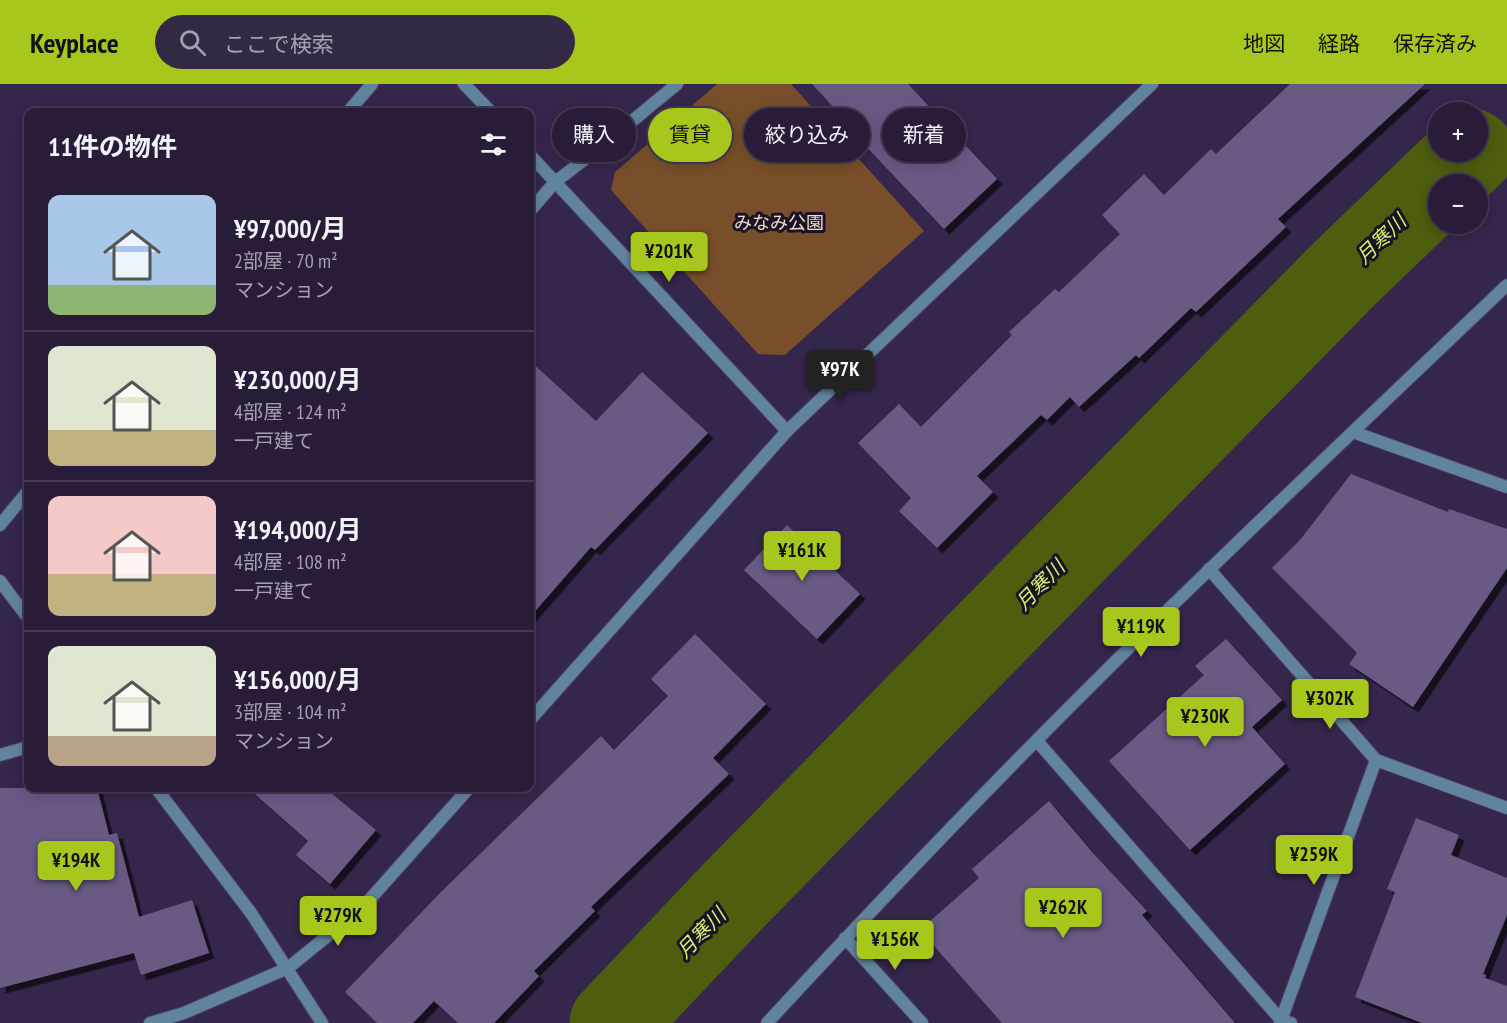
<!DOCTYPE html>
<html lang="ja">
<head>
<meta charset="utf-8">
<style>
	body { margin:0; font-family:"PT Sans Narrow","Noto Sans JP",sans-serif; background:#342944; color:#f1f3f6; height:100vh; display:flex; flex-direction:column; font-size:22px; white-space:nowrap }
	* { box-sizing:border-box; margin:0 }
	p { font-size:20px; color:#a5a1ae }
	.icon { flex:none; width:33px; height:33px; fill:none; stroke:currentColor; stroke-width:2; stroke-linecap:round; stroke-linejoin:round }
	.map { position:relative; flex:1; overflow:hidden }
	.drawer { position:absolute; left:24px; top:24px; width:510px; height:684px; display:flex; flex-direction:column; background:#281c39; border-radius:12px; box-shadow:0 3px 15px #0003,0 0 0 2px #443a53 }
	.drawer>* { flex:none }
	.top-card { position:absolute; left:552px; top:24px; width:570px; height:54px; display:flex; gap:12px }
	.buttons { position:absolute; left:1428px; top:18px; display:grid; gap:12px }
	.buttons a { display:grid; place-items:center; width:60px; height:60px; border-radius:50%; background:#281c39; box-shadow:0 3px 15px #0003,0 0 0 2px #443a53; font-size:30px }
	.price { position:absolute; translate:-50% -51px; padding:0 14px; border-radius:6px; background:#a8c71d; color:#111; font-size:20px; line-height:39px; filter:drop-shadow(0 2px 3px #0008) }
	.price::after { content:''; position:absolute; left:50%; top:36px; width:18px; height:14px; margin-left:-9px; background:inherit; clip-path:polygon(0 0,100% 0,50% 100%) }
	.price.active { background:#222; color:#fff }
	ul { padding:0; list-style:none }
	li { display:flex; align-items:center; gap:18px; height:150px; padding:0 24px }
	li+li { border-top:2px solid #443a53 }
	li span { display:grid; place-items:center; flex:none; width:168px; height:120px; border-radius:12px; color:#555 }
	li>.icon { margin-inline-start:auto }
	span .icon { width:72px; height:72px; fill:#fffc; stroke-width:1 }
	li b { font-size:26px }
	h2 { display:flex; justify-content:space-between; align-items:center; height:72px; padding:0 24px; font-size:26px }
	.pill { padding:0 21px; border-radius:27px; background:#281c39; box-shadow:0 3px 15px #0003,0 0 0 2px #443a53; font-size:21px; line-height:54px }
	.pill.active { background:#a8c71d; color:#111 }
	header { display:flex; align-items:center; gap:36px; box-sizing:border-box; height:84px; padding:0 30px; background:#a8c71d; color:#111 }
	header strong { font-size:28px }
	nav { display:flex; gap:33px; margin-inline-start:auto; font-size:21px }
	.search { width:420px; height:54px; background:#342944; display:flex; align-items:center; gap:15px; box-sizing:border-box; padding:0 21px; border-radius:33px; color:#a5a1ae; font-size:22px }
	.map>svg:first-child { display:block }
</style>
</head>
<body>
<header>
<strong>Keyplace</strong>
<div class="search"><svg class="icon" aria-label="search" viewBox="0 0 24 24"><circle cx="10" cy="10" r="6"/><path d="M15 15l6 6"/></svg>ここで検索</div>
<nav><a>地図</a><a>経路</a><a>保存済み</a></nav>
</header>
<div class="map">
<svg width="1507" height="939" viewBox="0 0 1507 939">
	<defs>
		<filter id="shadow"><feDropShadow dx="5.5" dy="5.5" stdDeviation="0" flood-color="#0009"/></filter>
	</defs>
	<rect width="100%" height="100%" fill="#35264c"/>
	<!-- green -->
	<path fill="#784f2a" d="M717,0H791L924,147L785,271L758,270L611,106L615,88Z"/>
	<g fill="none" stroke-linecap="round" stroke-linejoin="round">
		<!-- river -->
		<path stroke="#4e5d0e" stroke-width="87" d="M613,939L737,808L1343,191L1471,68"/>
	</g>
	<!-- building -->
	<g fill="#695a84" filter="url(#shadow)">
		<path d="M812,0H908L997,95L944,145L861,57L863,55Z"/>
		<path d="M1290,0H1425L1278,135L1286,143L1196,228L1191,224L1139,274L1136,271L1079,323L1070,313L1047,336L1041,331L977,392L993,408L937,464L899,427L911,414L858,359L899,320L921,343L1012,251L1009,248L1055,205L1059,208L1120,150L1102,131L1144,90L1164,111L1211,65L1216,70Z"/>
		<path d="M530,277L596,337L642,288L708,349L595,466L591,463L530,533Z"/>
		<path d="M1351,390L1448,428L1449,425L1507,445V484L1413,623L1349,580L1357,569L1272,484L1300,456Z"/>
		<path d="M787,441L860,510L817,555L744,486Z"/>
		<path d="M695,550L766,620L713,674L729,690L591,823L595,827L534,887L539,892L494,939H458L434,917L413,939H377L345,908L441,808L601,652L614,666L668,612L651,595Z"/>
		<path d="M1226,555L1282,616L1252,643L1285,680L1190,766L1109,677L1204,591L1195,582Z"/>
		<path d="M0,704H97L109,751L117,749L139,833L192,816L209,869L141,891L134,869L0,904Z"/>
		<path d="M248,704H325L376,746L330,800L296,771L308,757Z"/>
		<path d="M1049,717L1092,768L1147,827L1142,831L1235,939H1002L920,846L979,794L972,785Z"/>
		<path d="M1416,734L1459,751L1451,771L1507,794V831L1483,890L1486,891L1485,894L1507,902V939H1422L1355,913L1395,808L1387,805Z"/>
	</g>
	<g fill="none" stroke-linecap="round" stroke-linejoin="round">
		<defs>
			<g id="minor">
				<path d="M464,0L491,28"/>
				<path d="M348,28L372,0"/>
				<path d="M530,71L787,347"/>
				<path d="M530,127L555,98L597,66L677,0"/>
				<path d="M1353,348L1507,403"/>
				<path d="M0,441L28,407"/>
				<path d="M1209,485L1376,676L1507,724"/>
				<path d="M0,497L28,534"/>
				<path d="M530,636L787,347L1152,0"/>
				<path d="M1037,657L1281,936L1291,939"/>
				<path d="M0,671L28,663"/>
				<path d="M156,704L251,829L322,939"/>
				<path d="M845,854L922,939"/>
				<path d="M150,939L184,929L288,884L363,823L469,704"/>
				<path d="M767,939C911,783 1058,631 1211,484C1309,389 1408,295 1507,201"/>
				<path d="M1280,939L1376,676"/>
			</g>
		</defs>
		<!-- minor casing -->
		<use href="#minor" stroke="#504265" stroke-width="14"/>
		<!-- minor -->
		<use href="#minor" stroke="#61849e" stroke-width="12"/>
	</g>
	<g text-anchor="middle" stroke-width="6" stroke-linejoin="round" paint-order="stroke">
		<!-- park labels -->
		<g font-size="18" fill="#f0dccc" stroke="#1a1324">
			<text x="779" y="145">みなみ公園</text>
		</g>
		<!-- water labels -->
		<g font-size="20" font-style="italic" fill="#d3f173" stroke="#1a1324">
			<text transform="translate(1381 155) rotate(-44)" y="7">月寒川</text>
			<text transform="translate(1040 501) rotate(-46)" y="7">月寒川</text>
			<text transform="translate(701 849) rotate(-46)" y="7">月寒川</text>
		</g>
	</g>
</svg>
<div class="buttons">
<a>+</a>
<a>−</a>
</div>
<b class="price" style="left:669px;top:199px">¥201K</b>
<b class="price active" style="left:840px;top:317px">¥97K</b>
<b class="price" style="left:802px;top:498px">¥161K</b>
<b class="price" style="left:1141px;top:574px">¥119K</b>
<b class="price" style="left:1330px;top:646px">¥302K</b>
<b class="price" style="left:1205px;top:664px">¥230K</b>
<b class="price" style="left:1314px;top:802px">¥259K</b>
<b class="price" style="left:76px;top:808px">¥194K</b>
<b class="price" style="left:1063px;top:855px">¥262K</b>
<b class="price" style="left:338px;top:863px">¥279K</b>
<b class="price" style="left:895px;top:887px">¥156K</b>
<div class="top-card">
<a class="pill">購入</a>
<a class="pill active">賃貸</a>
<a class="pill">絞り込み</a>
<a class="pill">新着</a>
</div>
<section class="drawer">
<h2>11件の物件<svg class="icon" aria-label="filters" viewBox="0 0 24 24"><path d="M4 7h16M4 17h16"/><circle cx="9" cy="7" r="2"/><circle cx="15" cy="17" r="2"/></svg></h2>
<ul>
<li><span style="background:linear-gradient(#a9c7e8 75%,#8fb573 0)"><svg class="icon" aria-label="home" viewBox="0 0 24 24"><path d="M3 11l9-7 9 7M6 9v11h12V9"/></svg></span><div><b>¥97,000/月</b><p>2部屋 · 70 m²</p><p>マンション</p></div></li>
<li><span style="background:linear-gradient(#dfe7d0 70%,#c2b280 0)"><svg class="icon" aria-label="home" viewBox="0 0 24 24"><path d="M3 11l9-7 9 7M6 9v11h12V9"/></svg></span><div><b>¥230,000/月</b><p>4部屋 · 124 m²</p><p>一戸建て</p></div></li>
<li><span style="background:linear-gradient(#f6c9c9 65%,#c2b280 0)"><svg class="icon" aria-label="home" viewBox="0 0 24 24"><path d="M3 11l9-7 9 7M6 9v11h12V9"/></svg></span><div><b>¥194,000/月</b><p>4部屋 · 108 m²</p><p>一戸建て</p></div></li>
<li><span style="background:linear-gradient(#dfe7d0 75%,#b9a48a 0)"><svg class="icon" aria-label="home" viewBox="0 0 24 24"><path d="M3 11l9-7 9 7M6 9v11h12V9"/></svg></span><div><b>¥156,000/月</b><p>3部屋 · 104 m²</p><p>マンション</p></div></li>
</ul>
</section>
</div>
</body>
</html>
